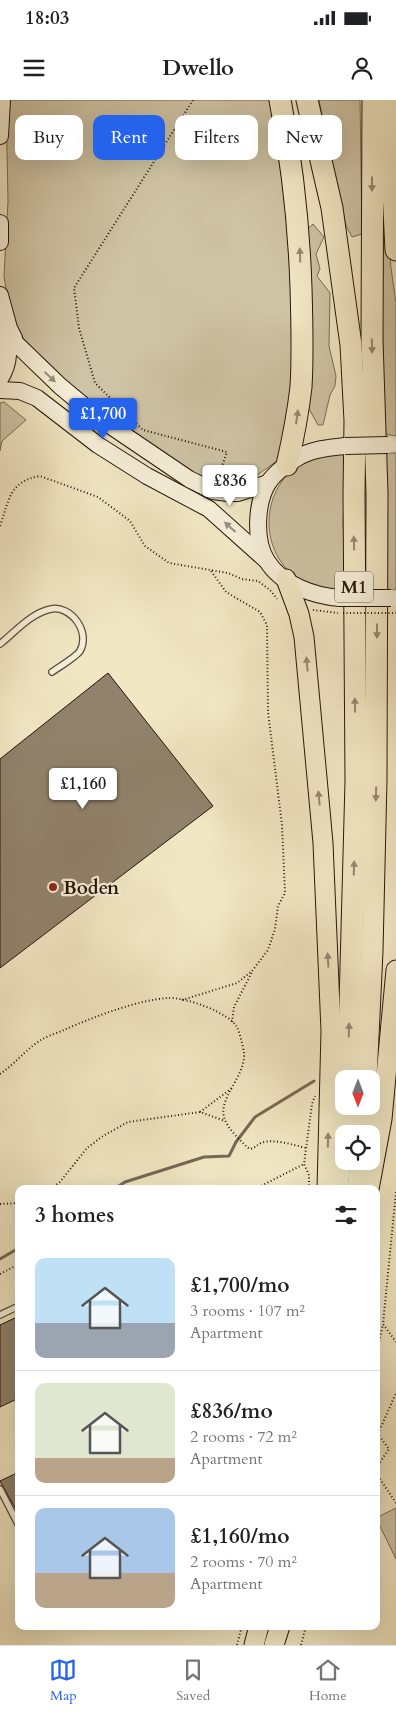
<!DOCTYPE html>
<html lang="en">
<head>
<meta charset="utf-8">
<style>
	body { margin:0; font-family:Cardo,serif; background:#f6f6f6; color:#202124; height:100vh; display:flex; flex-direction:column; font-size:19px; white-space:nowrap }
	* { box-sizing:border-box; margin:0 }
	p { font-size:16px; color:#757577 }
	.icon { flex:none; width:28px; height:28px; fill:none; stroke:currentColor; stroke-width:2; stroke-linecap:round; stroke-linejoin:round }
	.map { position:relative; flex:1; overflow:hidden }
	.details { position:absolute; left:15px; top:1085px; width:365px; height:445px; display:flex; flex-direction:column; background:#fff; border-radius:10px; box-shadow:0 5px 20px #0002 }
	.details>* { flex:none }
	.hud { position:absolute; left:15px; top:15px; width:366px; height:45px; display:flex; gap:10px }
	.needle { width:32px; rotate:180deg }
	.fabs { position:absolute; left:335px; top:970px; display:grid; gap:10px }
	.fabs a { display:grid; place-items:center; width:45px; height:45px; border-radius:10px; background:#fff; box-shadow:0 5px 20px #0002; font-size:25px }
	.price { position:absolute; translate:-50% -42px; padding:0 11px; border-radius:5px; background:#fff; color:#222; font-size:16px; line-height:32px; filter:drop-shadow(0 1px 2px #0008) }
	.price::after { content:''; position:absolute; left:50%; top:30px; width:15px; height:11px; margin-left:-8px; background:inherit; clip-path:polygon(0 0,100% 0,50% 100%) }
	.price.current { background:#2563eb; color:#fff }
	ul { padding:0; list-style:none }
	li { display:flex; align-items:center; gap:15px; height:125px; padding:0 20px }
	li+li { border-top:1px solid #e0e0e0 }
	li span { display:grid; place-items:center; flex:none; width:140px; height:100px; border-radius:10px; color:#555 }
	li>.icon { margin-inline-start:auto }
	span .icon { width:60px; height:60px; fill:#fffc; stroke-width:1 }
	li b { font-size:21px }
	h2 { display:flex; justify-content:space-between; align-items:center; height:60px; padding:0 20px; font-size:21px }
	.tag { padding:0 18px; border-radius:10px; background:#fff; box-shadow:0 5px 20px #0002; font-size:18px; line-height:45px }
	.tag.current { background:#2563eb; color:#fff }
	.status { display:flex; justify-content:space-between; align-items:center; height:35px; padding:0 25px; background:#fff; direction:ltr }
	.status svg { height:14px; fill:currentColor }
	header { display:flex; justify-content:space-between; align-items:center; height:65px; padding:0 20px; background:#fff; font-size:22px; font-weight:700 }
	.dock { display:flex; justify-content:space-around; align-items:center; height:70px; border-top:1px solid #e0e0e0; background:#fff; font-size:14px; color:#757577 }
	.dock a { display:grid; justify-items:center; gap:2px }
	.dock .current { color:#2563eb }
	.map>svg:first-child { display:block }
</style>
</head>
<body>
<div class="status"><b>18:03</b><svg viewBox="0 0 49 12"><path d="M0 12V9h3v3zM5 12V6h3v6zM10 12V3h3v9zM15 12V0h3v12zM26 1h20v11H26zM47 4h2v5h-2z"/></svg></div>
<header><svg class="icon" aria-label="menu" viewBox="0 0 24 24"><path d="M4 6h16M4 12h16M4 18h16"/></svg>Dwello<svg class="icon" aria-label="person" viewBox="0 0 24 24"><circle cx="12" cy="8" r="4"/><path d="M4 21q1-7 8-7t8 7"/></svg></header>
<div class="map">
<svg width="396" height="1545" viewBox="0 0 396 1545">
	<rect width="100%" height="100%" fill="#f1e7c3"/>
	<filter id="stains"><feTurbulence type="fractalNoise" baseFrequency=".004" numOctaves="4"/><feColorMatrix values="0 0 0 0 .2 0 0 0 0 .09 0 0 0 0 .02 0 0 0 .5 -.17"/></filter>
	<radialGradient id="worn" r=".72"><stop offset=".6" stop-color="#630" stop-opacity="0"/><stop offset="1" stop-color="#630" stop-opacity=".3"/></radialGradient>
	<!-- green -->
	<g fill="#cec3a4" stroke="#7a6c58">
		<path d="M6,0H272L293,159L294,271L281,358L249,381L222,385L208,382L157,355L33,256L17,227L9,208L4,176L8,101Z"/>
		<path d="M319,0H360L362,134L352,137L346,126Z"/>
		<path d="M380,25L391,168L396,203V336L384,334Z"/>
		<path d="M313,124L324,137L316,154L320,169L317,176L330,193L329,246L336,276L335,286L330,295L323,325H318L308,307L306,130Z"/>
		<path d="M4,302L26,320L2,341L0,351V303Z"/>
		<path d="M346,353L343,423L347,490C330,490 315,489 299,479C259,454 259,391 299,365C313,356 329,355 346,353Z"/>
		<path d="M384,353H396V489L394,490H384Z"/>
		<path d="M396,1408V1459L376,1418Z"/>
	</g>
	<g fill="none" stroke-linecap="round" stroke-linejoin="round">
		<!-- stream -->
		<g stroke="#766855" stroke-width="3">
			<path d="M114,1089L125,1082L204,1057L229,1056L236,1042L255,1017L314,981"/>
			<path d="M0,1159L19,1148"/>
		</g>
	</g>
	<!-- building -->
	<g fill="#90826b" stroke="#26150c">
		<path d="M108,573L213,706L0,868V659Z"/>
		<path d="M19,1216V1298L0,1307V1225Z"/>
		<path d="M19,1372V1415L0,1381Z"/>
	</g>
	<g fill="none" stroke-linecap="round" stroke-linejoin="round">
		<defs>
			<g id="service">
				<path d="M0,544C15,532 31,513 51,509C70,505 91,531 80,551C76,557 59,567 52,572"/>
				<path d="M0,1215L19,1206"/>
				<path d="M0,1389L19,1426"/>
			</g>
			<g id="secondary">
				<path d="M0,36L2,0"/>
				<path d="M0,123V142"/>
				<path d="M0,195L9,228L14,238"/>
				<path d="M0,228L60,286L96,316L189,379L213,391L228,393H238L268,383"/>
				<path d="M0,279C10,263 11,246 1,230"/>
				<path d="M0,290L20,291L37,298L98,345L147,376L209,409L266,460"/>
				<path d="M340,498C314,496 282,485 267,461C254,441 256,403 268,383C274,374 287,363 297,358C311,349 328,348 345,346"/>
			</g>
			<g id="trunk">
				<path d="M286,479L299,514L304,537L323,743L331,931L327,1089"/>
				<path d="M369,1089L382,1019L396,870"/>
				<path d="M254,1545L259,1526"/>
				<path d="M274,1545L280,1526"/>
			</g>
			<g id="motorway">
				<path d="M280,0C292,62 299,125 301,188C302,221 303,254 301,287C298,313 293,339 287,365"/>
				<path d="M307,0L332,108L351,245L355,321L354,394L356,681L348,979"/>
				<path d="M391,0L393,91L396,150"/>
				<path d="M366,979L372,851L376,680L377,393L372,240L373,0"/>
				<path d="M363,1034L365,1006"/>
				<path d="M337,1089L347,1006"/>
				<path d="M358,1089L361,1061"/>
			</g>
		</defs>
		<!-- service casing -->
		<use href="#service" stroke="#594a3a" stroke-width="8"/>
		<!-- secondary casing -->
		<use href="#secondary" stroke="#26150c" stroke-width="18"/>
		<!-- trunk casing -->
		<use href="#trunk" stroke="#26150c" stroke-width="21"/>
		<!-- motorway casing -->
		<use href="#motorway" stroke="#26150c" stroke-width="23"/>
		<!-- path -->
		<g stroke="#26150c" stroke-width="2" stroke-dasharray="1 2.5" stroke-linecap="butt">
			<path d="M193,0L74,188L79,228L95,283L143,330L227,352L220,372L224,379"/>
			<path d="M0,426C9,401 9,381 40,376L98,397L130,421L145,446L169,463L228,473L242,479L258,481L270,490L277,499"/>
			<path d="M313,510L338,513"/>
			<path d="M182,900L237,883L252,871L268,850L275,829L278,806L285,793L282,725L268,612L267,525L260,512L226,492L211,471"/>
			<path d="M232,922L234,907L252,872"/>
			<path d="M0,974C15,964 26,949 41,940C49,935 58,933 66,929C94,917 137,900 168,898C185,897 228,912 237,927C240,934 243,946 244,953C246,977 216,999 225,1020C229,1030 239,1039 247,1047L250,1049C255,1048 257,1045 261,1043C272,1038 294,1045 306,1048"/>
			<path d="M200,1012L232,988"/>
			<path d="M51,1089L60,1082L87,1048L103,1036L128,1022L200,1012L225,1021"/>
			<path d="M255,1089L304,1064"/>
			<path d="M309,1089V1075L304,1064L312,1004L315,996"/>
			<path d="M396,1092L383,1224L396,1242"/>
			<path d="M0,1104L19,1103"/>
			<path d="M0,1174L19,1164"/>
			<path d="M376,1255L383,1224"/>
			<path d="M376,1368L389,1349L378,1334L396,1293"/>
			<path d="M376,1373L396,1403"/>
			<path d="M237,1545L242,1526"/>
			<path d="M301,1545L306,1526"/>
		</g>
		<!-- service -->
		<use href="#service" stroke="#f6efd8" stroke-width="5.5"/>
		<!-- secondary -->
		<use href="#secondary" stroke="#f6efd8" stroke-width="16"/>
		<!-- trunk -->
		<use href="#trunk" stroke="#f1e7c3" stroke-width="19"/>
		<!-- motorway -->
		<use href="#motorway" stroke="#f1e7c3" stroke-width="21"/>
		<defs>
			<g id="secondary-bridge">
				<path d="M345,346L388,345"/>
				<path d="M340,498H391"/>
			</g>
		</defs>
		<!-- secondary-bridge casing -->
		<use href="#secondary-bridge" stroke="#26150c" stroke-width="18" stroke-linecap="butt"/>
		<!-- path-bridge -->
		<path stroke="#26150c" stroke-width="2" stroke-dasharray="1 2.5" stroke-linecap="butt" d="M343,513H396"/>
		<!-- secondary-bridge -->
		<use href="#secondary-bridge" stroke="#f6efd8" stroke-width="16"/>
	</g>
	<!-- one-way arrows -->
	<defs><path id="oneway-solid" d="M-6-.8H1V-3.2L6.5 0L1 3.2V.8H-6Z" transform="scale(1.25)"/></defs>
	<g fill="#968871">
		<use href="#oneway-solid" transform="translate(372 84) rotate(90)"/>
		<use href="#oneway-solid" transform="translate(300 155) rotate(-92)"/>
		<use href="#oneway-solid" transform="translate(372 246) rotate(88)"/>
		<use href="#oneway-solid" transform="translate(297 317) rotate(-82)"/>
		<use href="#oneway-solid" transform="translate(354 443) rotate(-91)"/>
		<use href="#oneway-solid" transform="translate(377 531) rotate(90)"/>
		<use href="#oneway-solid" transform="translate(307 564) rotate(-95)"/>
		<use href="#oneway-solid" transform="translate(355 605) rotate(-91)"/>
		<use href="#oneway-solid" transform="translate(376 694) rotate(91)"/>
		<use href="#oneway-solid" transform="translate(319 698) rotate(-95)"/>
		<use href="#oneway-solid" transform="translate(354 768) rotate(-88)"/>
		<use href="#oneway-solid" transform="translate(328 860) rotate(-93)"/>
		<use href="#oneway-solid" transform="translate(349 930) rotate(-88)"/>
		<use href="#oneway-solid" transform="translate(328 1040) rotate(-89)"/>
	</g>
	<g fill="#988d7c">
		<use href="#oneway-solid" transform="translate(50 277) rotate(43)"/>
		<use href="#oneway-solid" transform="translate(230 427) rotate(-138)"/>
	</g>
	<!-- markers -->
	<circle fill="#8f2418" stroke="#f6efd8" stroke-width="2" cx="53" cy="787" r="5"/>
	<g text-anchor="middle" stroke-width="4.5" stroke-linejoin="round" paint-order="stroke">
		<!-- shield labels -->
		<rect fill="#f6efd8" stroke="#645649" stroke-width="1" x="335" y="471.5" width="38" height="31" rx="4"/>
		<g font-size="18" font-weight="bold" fill="#26150c">
			<text x="354" y="493">M1</text>
		</g>
		<!-- poi labels -->
		<g font-size="19" font-weight="bold" fill="#26150c" stroke="#f6efd8" text-anchor="start">
			<text x="63" y="794">Boden</text>
		</g>
	</g>
	<rect width="100%" height="100%" filter="url(#stains)"/>
	<rect width="100%" height="100%" fill="url(#worn)"/>
</svg>
<div class="fabs">
<a><svg class="needle" viewBox="-14 -14 28 28"><path d="M0-13l5 13h-10z" fill="#e53935"/><path d="M0 13l5-13h-10z" fill="#757577"/></svg></a>
<a><svg class="icon" aria-label="locate" viewBox="0 0 24 24"><circle cx="12" cy="12" r="6"/><path d="M12 2v4M12 18v4M2 12h4M18 12h4"/></svg></a>
</div>
<b class="price current" style="left:103px;top:340px">£1,700</b>
<b class="price" style="left:230px;top:407px">£836</b>
<b class="price" style="left:83px;top:710px">£1,160</b>
<div class="hud">
<a class="tag">Buy</a>
<a class="tag current">Rent</a>
<a class="tag">Filters</a>
<a class="tag">New</a>
</div>
<section class="details">
<h2>3 homes<svg class="icon" aria-label="filters" viewBox="0 0 24 24"><path d="M4 7h16M4 17h16"/><circle cx="9" cy="7" r="2"/><circle cx="15" cy="17" r="2"/></svg></h2>
<ul>
<li><span style="background:linear-gradient(#bfe0f5 65%,#9aa5b1 0)"><svg class="icon" aria-label="home" viewBox="0 0 24 24"><path d="M3 11l9-7 9 7M6 9v11h12V9"/></svg></span><div><b>£1,700/mo</b><p>3 rooms · 107 m²</p><p>Apartment</p></div></li>
<li><span style="background:linear-gradient(#dfe7d0 75%,#b9a48a 0)"><svg class="icon" aria-label="home" viewBox="0 0 24 24"><path d="M3 11l9-7 9 7M6 9v11h12V9"/></svg></span><div><b>£836/mo</b><p>2 rooms · 72 m²</p><p>Apartment</p></div></li>
<li><span style="background:linear-gradient(#a9c7e8 65%,#b9a48a 0)"><svg class="icon" aria-label="home" viewBox="0 0 24 24"><path d="M3 11l9-7 9 7M6 9v11h12V9"/></svg></span><div><b>£1,160/mo</b><p>2 rooms · 70 m²</p><p>Apartment</p></div></li>
</ul>
</section>
</div>
<nav class="dock">
<a class="current"><svg class="icon" aria-label="map" viewBox="0 0 24 24"><path d="M3 6l6-2 6 2 6-2v14l-6 2-6-2-6 2zM9 4v14M15 6v14"/></svg>Map</a>
<a><svg class="icon" aria-label="saved" viewBox="0 0 24 24"><path d="M7 4h10v16l-5-4-5 4z"/></svg>Saved</a>
<a><svg class="icon" aria-label="home" viewBox="0 0 24 24"><path d="M3 11l9-7 9 7M6 9v11h12V9"/></svg>Home</a>
</nav>
</body>
</html>
